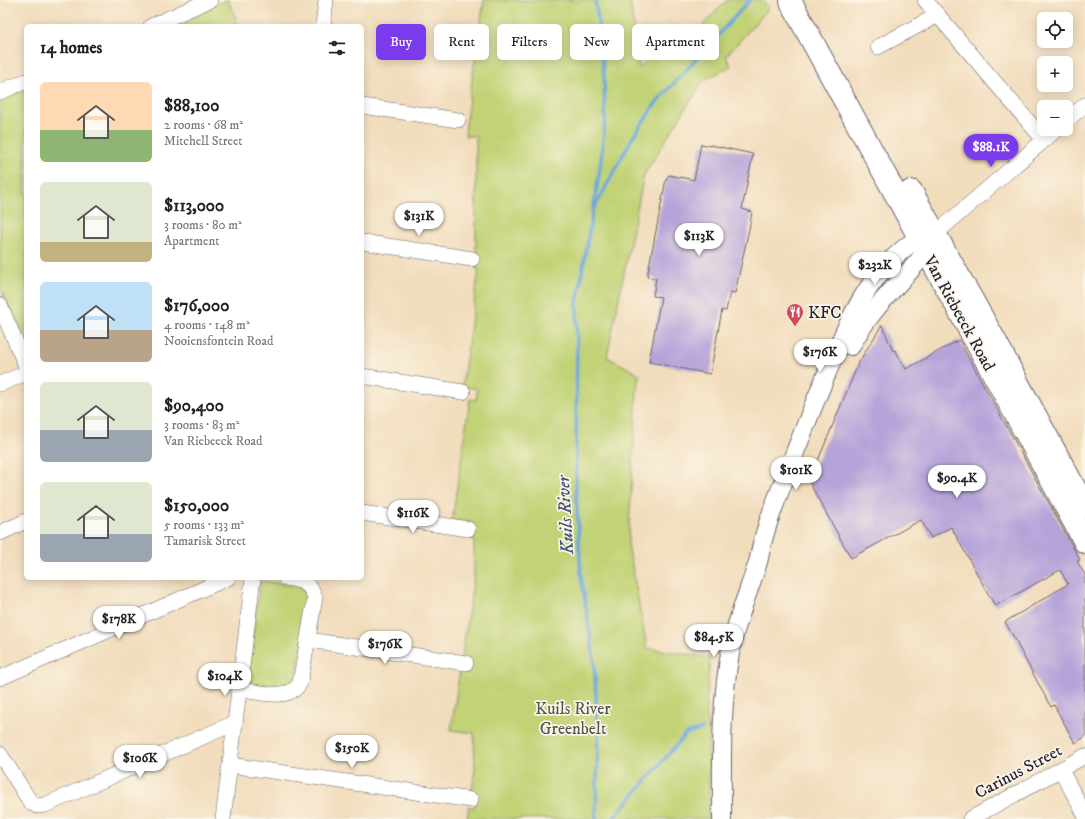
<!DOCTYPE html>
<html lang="en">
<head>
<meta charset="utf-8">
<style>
	body { margin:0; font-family:"IM FELL DW Pica",serif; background:#f2f2f2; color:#222; height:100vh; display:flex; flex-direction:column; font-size:15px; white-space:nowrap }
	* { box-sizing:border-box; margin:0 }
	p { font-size:13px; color:#767676 }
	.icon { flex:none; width:22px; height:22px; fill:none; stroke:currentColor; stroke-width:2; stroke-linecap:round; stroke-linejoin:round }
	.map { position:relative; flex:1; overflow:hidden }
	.drawer { position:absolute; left:24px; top:24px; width:340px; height:556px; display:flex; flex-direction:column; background:#fff; border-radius:6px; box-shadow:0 2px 10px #0003 }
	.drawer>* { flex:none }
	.guide { position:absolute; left:376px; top:24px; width:380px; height:36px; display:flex; gap:8px }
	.tools { position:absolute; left:1037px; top:12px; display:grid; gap:8px }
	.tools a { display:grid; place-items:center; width:36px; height:36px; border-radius:6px; background:#fff; box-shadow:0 2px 10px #0003; font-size:20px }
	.price { position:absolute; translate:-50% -34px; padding:0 9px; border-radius:14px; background:#fff; color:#222; font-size:13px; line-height:26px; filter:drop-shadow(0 1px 2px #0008) }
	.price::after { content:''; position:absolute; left:50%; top:24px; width:12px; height:9px; margin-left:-6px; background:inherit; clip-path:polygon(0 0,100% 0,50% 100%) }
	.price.selected { background:#7c3aed; color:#fff }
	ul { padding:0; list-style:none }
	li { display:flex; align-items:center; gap:12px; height:100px; padding:0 16px }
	li span { display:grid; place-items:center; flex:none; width:112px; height:80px; border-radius:6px; color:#555 }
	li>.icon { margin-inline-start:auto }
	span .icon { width:48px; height:48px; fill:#fffc; stroke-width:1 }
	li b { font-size:17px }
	h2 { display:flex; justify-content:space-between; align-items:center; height:48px; padding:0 16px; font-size:17px }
	.pill { padding:0 14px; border-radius:6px; background:#fff; box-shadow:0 2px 10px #0003; font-size:14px; line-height:36px }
	.pill.selected { background:#7c3aed; color:#fff }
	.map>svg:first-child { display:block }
</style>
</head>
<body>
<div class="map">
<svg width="1085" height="819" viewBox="0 0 1085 819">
	<rect width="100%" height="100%" fill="#fcf5e5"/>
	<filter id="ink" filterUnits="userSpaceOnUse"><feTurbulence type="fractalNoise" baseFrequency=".025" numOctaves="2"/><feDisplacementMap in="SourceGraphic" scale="8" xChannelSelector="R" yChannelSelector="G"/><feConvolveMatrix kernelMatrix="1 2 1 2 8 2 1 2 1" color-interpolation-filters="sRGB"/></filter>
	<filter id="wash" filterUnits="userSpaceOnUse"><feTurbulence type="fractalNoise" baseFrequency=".012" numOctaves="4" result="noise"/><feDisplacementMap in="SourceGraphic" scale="16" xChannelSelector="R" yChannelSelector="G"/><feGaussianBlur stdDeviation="0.9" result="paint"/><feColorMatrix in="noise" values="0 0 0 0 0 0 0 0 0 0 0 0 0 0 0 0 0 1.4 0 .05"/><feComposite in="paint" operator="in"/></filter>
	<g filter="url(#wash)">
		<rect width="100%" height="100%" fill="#f1dcbb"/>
		<!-- green -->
		<g fill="#c1d376" stroke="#727a58">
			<path d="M226,0H228L239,26H166Z"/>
			<path d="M484,0H630L639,68L653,55L673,56L727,0H762L769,8L726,56L731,66L703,81L644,175L607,357L639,374L637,390L628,544L647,648L710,658L706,707L709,735V819H467L469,806L474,808L476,795H471L475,770L474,733L451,730L474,575V538L472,523L452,521L470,399L476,400L477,389L462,386L479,269H476V136H465L467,113Z"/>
			<path d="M26,88V347L0,287V99Z"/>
			<path d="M263,581L301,587L309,599L296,680L280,689L249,684L247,682L260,582Z"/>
		</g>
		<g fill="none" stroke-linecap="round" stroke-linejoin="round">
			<!-- stream -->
			<g stroke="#6da7dd" stroke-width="3.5">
				<path d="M595,0L598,20L604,77L605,123L600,168L577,303L576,490L581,576L594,660L598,735L596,819"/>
				<path d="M595,207L631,140L656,103L750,0"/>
				<path d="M613,819L686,734L703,729"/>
			</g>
		</g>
		<g id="blocks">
			<!-- building -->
			<g fill="#b5a3d9">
				<path d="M701,144L711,146V145L753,154L742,209L752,212L749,229L735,293L730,292L726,311L722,310L710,374L649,362L661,297L653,296L656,278L647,277L666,179L669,175L694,180Z"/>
				<path d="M882,325L893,351L895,350L906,369L959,340L1080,560L1077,561L1085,575V737L1075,743L1054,705L1051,707L1017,644H1018L1005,622L1068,584L1060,570L995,606L951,527L931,538L921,520L851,558L809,482L859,362Z"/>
			</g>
		</g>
	</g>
	<g filter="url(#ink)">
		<use href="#blocks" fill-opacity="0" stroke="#6a6368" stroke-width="1"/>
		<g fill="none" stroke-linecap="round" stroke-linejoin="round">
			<defs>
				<g id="minor">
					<path d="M925,0L1044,140"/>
					<path d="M151,26L210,0"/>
					<path d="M323,26L326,0"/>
					<path d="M878,47L938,15"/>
					<path d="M0,92L26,81"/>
					<path d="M362,106L458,120"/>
					<path d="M1066,121L1085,105"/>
					<path d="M938,237L942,228L1057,129"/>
					<path d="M362,242L472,259"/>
					<path d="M0,305L26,366"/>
					<path d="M362,376L463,392"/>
					<path d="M0,384L26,373"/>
					<path d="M362,513L468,529"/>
					<path d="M0,533L26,521"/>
					<path d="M308,640L466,663"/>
					<path d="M0,678L228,578"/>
					<path d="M239,689C258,692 289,702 300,683L315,598C311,582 300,580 285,578"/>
					<path d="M0,754L31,803L37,806L45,805L235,723"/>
					<path d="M230,765L471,800"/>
					<path d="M1061,770L1085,815"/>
					<path d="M223,819L253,578"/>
					<path d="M970,819L1085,756"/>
				</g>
				<g id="tertiary">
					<path d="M851,346C872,305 908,277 935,241"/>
					<path d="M722,819C722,762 720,704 731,648C737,618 749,591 758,562C760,555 761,547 763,540C769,517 778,495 787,473C799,442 811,411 824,380C837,348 854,306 875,279C890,259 908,243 930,231"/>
				</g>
				<g id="primary">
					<path d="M791,0L792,4L1085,542"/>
					<path d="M911,191L993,337L1085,507"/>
				</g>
			</defs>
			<!-- minor casing -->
			<use href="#minor" stroke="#6a6368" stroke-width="16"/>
			<!-- tertiary casing -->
			<use href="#tertiary" stroke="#6a6368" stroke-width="20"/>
			<!-- primary casing -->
			<use href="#primary" stroke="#6a6368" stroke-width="24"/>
			<!-- minor -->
			<use href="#minor" stroke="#fff" stroke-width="15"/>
			<!-- tertiary -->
			<use href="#tertiary" stroke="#fff" stroke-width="18"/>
			<!-- primary -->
			<use href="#primary" stroke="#fff" stroke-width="22"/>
		</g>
	</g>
	<!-- icons -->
	<defs>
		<symbol id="restaurant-pin" viewBox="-11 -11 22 30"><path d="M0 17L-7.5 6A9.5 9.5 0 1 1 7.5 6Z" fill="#d1495b" stroke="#fcf5e5"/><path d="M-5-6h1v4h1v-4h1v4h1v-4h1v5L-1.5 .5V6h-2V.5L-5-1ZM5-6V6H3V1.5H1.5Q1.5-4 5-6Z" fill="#fff"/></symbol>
	</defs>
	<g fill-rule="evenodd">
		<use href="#restaurant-pin" x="785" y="302" width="20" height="27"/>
	</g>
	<g text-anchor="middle" stroke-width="3.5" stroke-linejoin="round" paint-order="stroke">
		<!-- poi labels -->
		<g font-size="17" fill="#22223b" stroke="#fcf5e5" text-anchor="start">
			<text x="808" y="318">KFC</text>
		</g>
		<!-- street labels -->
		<g font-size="17" fill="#22223b" stroke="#fcf5e5">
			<text transform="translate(960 313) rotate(61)" y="6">Van Riebeeck Road</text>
			<text transform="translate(1018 771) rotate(-28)" y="6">Carinus Street</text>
		</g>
		<!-- park labels -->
		<g font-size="17" fill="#52574d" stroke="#fcf5e5">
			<text x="573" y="714">Kuils River<tspan x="573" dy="20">Greenbelt</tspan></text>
		</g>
		<!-- water labels -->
		<g font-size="18" font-style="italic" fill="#40577c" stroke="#fcf5e5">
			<text transform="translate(565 515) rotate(-93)" y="6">Kuils River</text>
		</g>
	</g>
</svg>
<div class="tools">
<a><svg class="icon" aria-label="locate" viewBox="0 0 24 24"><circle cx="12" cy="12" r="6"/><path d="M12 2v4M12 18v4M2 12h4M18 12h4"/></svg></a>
<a>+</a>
<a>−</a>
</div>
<b class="price selected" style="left:991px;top:168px">$88.1K</b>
<b class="price" style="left:419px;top:237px">$131K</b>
<b class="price" style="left:699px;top:257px">$113K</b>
<b class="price" style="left:875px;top:286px">$232K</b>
<b class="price" style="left:820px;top:373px">$176K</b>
<b class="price" style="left:796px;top:491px">$101K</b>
<b class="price" style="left:957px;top:499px">$90.4K</b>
<b class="price" style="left:413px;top:534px">$116K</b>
<b class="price" style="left:119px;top:640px">$178K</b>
<b class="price" style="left:714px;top:658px">$84.5K</b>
<b class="price" style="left:385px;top:665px">$176K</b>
<b class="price" style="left:225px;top:697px">$104K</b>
<b class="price" style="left:352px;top:769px">$150K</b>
<b class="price" style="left:140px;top:779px">$106K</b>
<div class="guide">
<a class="pill selected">Buy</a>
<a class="pill">Rent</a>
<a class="pill">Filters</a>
<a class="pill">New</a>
<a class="pill">Apartment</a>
</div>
<section class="drawer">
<h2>14 homes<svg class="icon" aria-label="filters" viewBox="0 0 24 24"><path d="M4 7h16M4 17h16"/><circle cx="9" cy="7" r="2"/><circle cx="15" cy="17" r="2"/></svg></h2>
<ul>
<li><span style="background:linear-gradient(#ffd9b3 60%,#8fb573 0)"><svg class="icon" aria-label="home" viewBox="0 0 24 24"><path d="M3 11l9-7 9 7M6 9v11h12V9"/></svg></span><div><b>$88,100</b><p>2 rooms · 68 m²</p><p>Mitchell Street</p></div></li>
<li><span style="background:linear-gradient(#dfe7d0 75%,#c2b280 0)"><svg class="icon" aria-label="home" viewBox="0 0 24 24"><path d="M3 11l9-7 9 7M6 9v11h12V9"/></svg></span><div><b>$113,000</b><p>3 rooms · 80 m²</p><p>Apartment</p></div></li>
<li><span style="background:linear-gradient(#bfe0f5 60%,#b9a48a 0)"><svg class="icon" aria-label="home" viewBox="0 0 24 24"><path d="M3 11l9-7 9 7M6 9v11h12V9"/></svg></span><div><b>$176,000</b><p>4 rooms · 148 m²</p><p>Nooiensfontein Road</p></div></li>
<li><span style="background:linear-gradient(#dfe7d0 60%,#9aa5b1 0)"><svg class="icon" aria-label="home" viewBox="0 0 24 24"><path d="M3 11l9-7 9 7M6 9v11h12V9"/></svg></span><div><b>$90,400</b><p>3 rooms · 83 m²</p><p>Van Riebeeck Road</p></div></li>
<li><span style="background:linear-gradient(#dfe7d0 65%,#9aa5b1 0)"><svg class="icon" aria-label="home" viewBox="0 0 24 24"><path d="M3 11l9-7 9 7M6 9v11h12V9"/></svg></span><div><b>$150,000</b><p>5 rooms · 133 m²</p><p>Tamarisk Street</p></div></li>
</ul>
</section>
</div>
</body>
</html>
